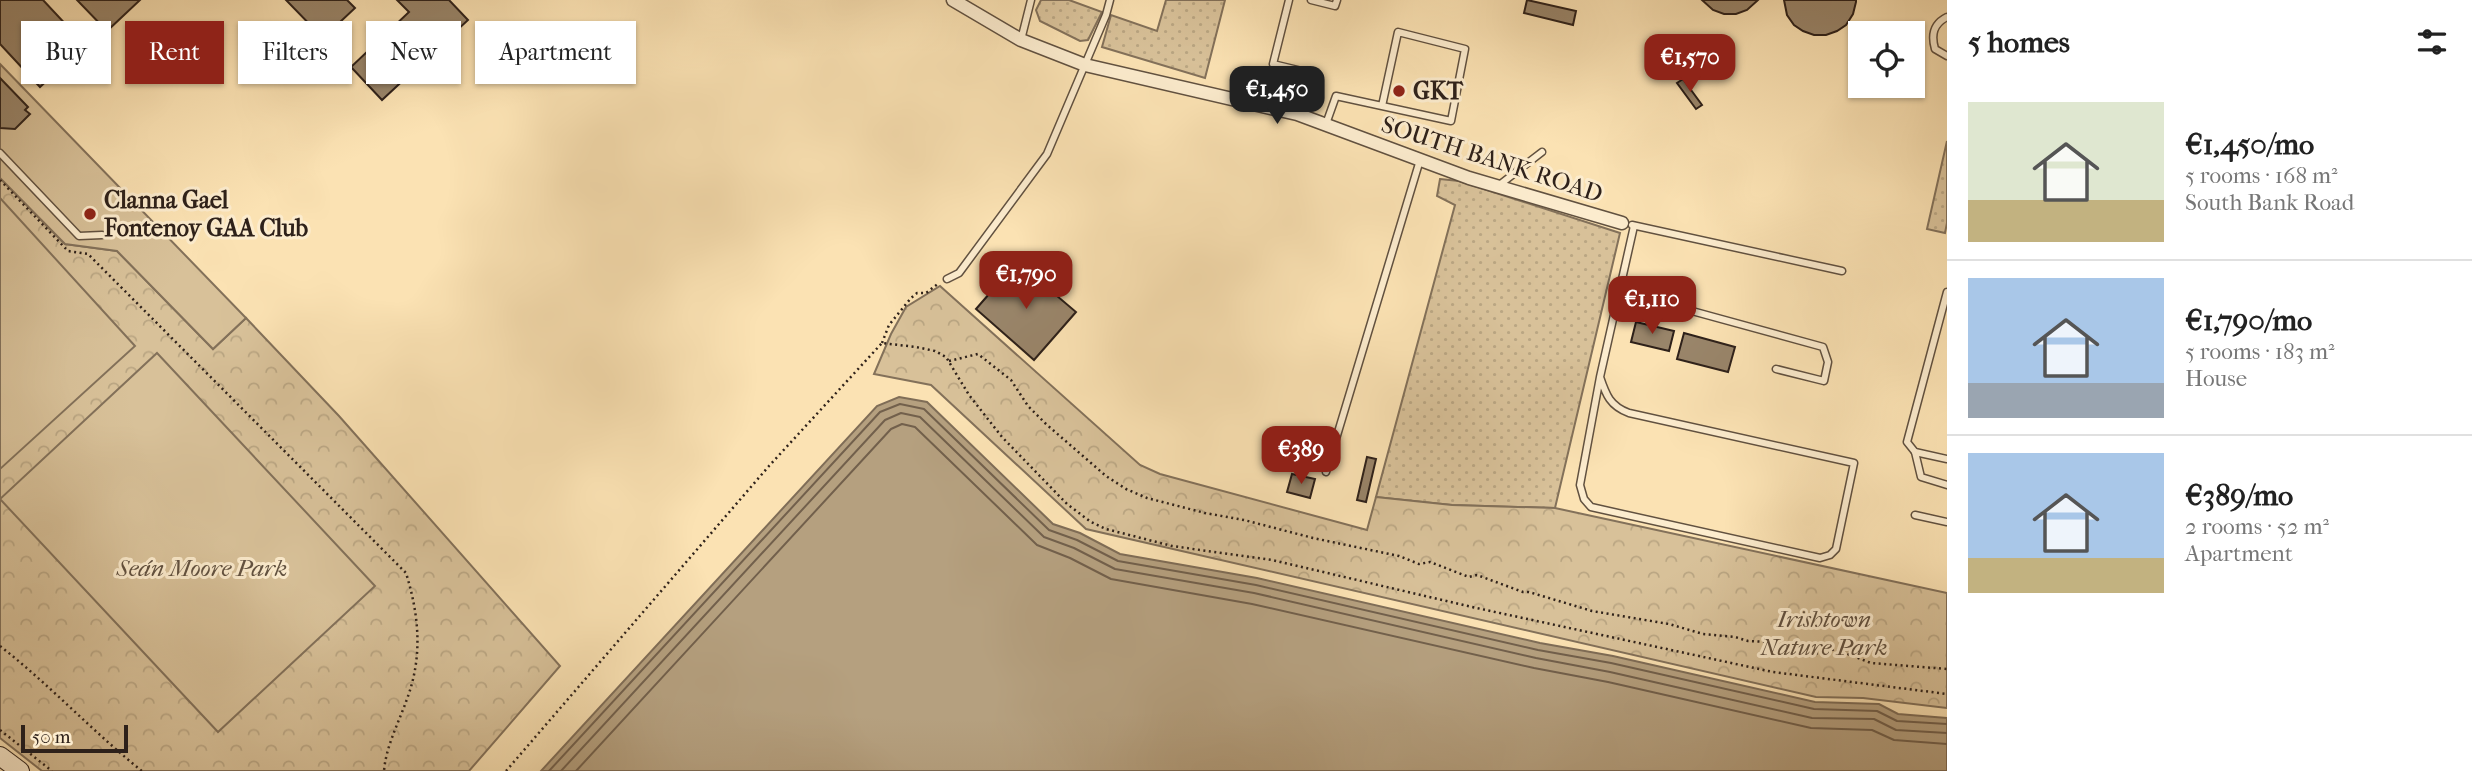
<!DOCTYPE html>
<html lang="en">
<head>
<meta charset="utf-8">
<style>
	body { margin:0; font-family:"IM FELL French Canon",serif; background:#f2f2f2; color:#222; height:100vh; display:flex; flex-direction:column; font-size:26px; white-space:nowrap }
	* { box-sizing:border-box; margin:0 }
	p { font-size:23px; color:#767676 }
	.icon { flex:none; width:38px; height:38px; fill:none; stroke:currentColor; stroke-width:2; stroke-linecap:round; stroke-linejoin:round }
	.map { position:relative; flex:1; overflow:hidden }
	.drawer { display:flex; flex-direction:column; background:#fff; width:525px }
	.drawer>* { flex:none }
	.guide { position:absolute; left:21px; top:21px; width:665px; height:63px; display:flex; gap:14px }
	.tools { position:absolute; left:1848px; top:21px; display:grid; gap:14px }
	.tools a { display:grid; place-items:center; width:77px; height:77px; border-radius:0px; background:#fff; box-shadow:0 2px 5px #0004; font-size:35px }
	.scale { position:absolute; left:21px; bottom:18px; width:107px; box-sizing:border-box; padding-left:7px; border:4px solid #2e211a; border-top:0; font-size:19px; line-height:24px; white-space:nowrap; color:#2e211a; -webkit-text-stroke:5px #fcecce; paint-order:stroke }
	.price { position:absolute; translate:-50% -60px; padding:0 16px; border-radius:14px; background:#8f2418; color:#fff; font-size:23px; line-height:46px; filter:drop-shadow(0 2px 4px #0008) }
	.price::after { content:''; position:absolute; left:50%; top:42px; width:21px; height:16px; margin-left:-10px; background:inherit; clip-path:polygon(0 0,100% 0,50% 100%) }
	.price.selected { background:#222; color:#fff }
	ul { padding:0; list-style:none }
	li { display:flex; align-items:center; gap:21px; height:175px; padding:0 21px }
	li+li { border-top:2px solid #e0e0e0 }
	li span { display:grid; place-items:center; flex:none; width:196px; height:140px; border-radius:0px; color:#555 }
	li>.icon { margin-inline-start:auto }
	span .icon { width:84px; height:84px; fill:#fffc; stroke-width:1 }
	li b { font-size:30px }
	h2 { display:flex; justify-content:space-between; align-items:center; height:84px; padding:0 21px; font-size:30px }
	.pill { padding:0 24px; border-radius:0px; background:#fff; box-shadow:0 2px 5px #0004; font-size:24px; line-height:63px }
	.pill.selected { background:#8f2418; color:#fff }
	main { display:flex; flex:1; min-height:0 }
	.map>svg:first-child { display:block }
</style>
</head>
<body>
<main>
<div class="map">
<svg width="1947" height="771" viewBox="0 0 1947 771">
	<defs>
		<pattern id="grass-dots" width="8" height="8" patternUnits="userSpaceOnUse" patternTransform="scale(1.75)"><rect width="8" height="8" fill="#d8c199"/><path d="M2 2h.1M6 6h.1" fill="none" stroke="#baa683" stroke-width="1.8" stroke-linecap="round"/></pattern>
		<pattern id="park-crowns" width="20" height="18" patternUnits="userSpaceOnUse" patternTransform="scale(1.75)"><rect width="20" height="18" fill="#d8c199"/><path d="M2 6a3 3 0 1 1 6 0M12 15a3 3 0 1 1 6 0" fill="none" stroke="#baa683"/></pattern>
	</defs>
	<rect width="100%" height="100%" fill="#fbe2b3"/>
	<filter id="stains"><feTurbulence type="fractalNoise" baseFrequency=".00286" numOctaves="4"/><feColorMatrix values="0 0 0 0 .2 0 0 0 0 .09 0 0 0 0 .02 0 0 0 .5 -.17"/></filter>
	<radialGradient id="worn" r=".72"><stop offset=".6" stop-color="#630" stop-opacity="0"/><stop offset="1" stop-color="#630" stop-opacity=".3"/></radialGradient>
	<!-- grass -->
	<g fill="url(#grass-dots)" stroke="#83715a" stroke-width="2">
		<path d="M1041,0H1069L1102,12L1088,40L1080,41L1040,21L1036,10Z"/>
		<path d="M1166,0H1225L1205,78L1102,47L1111,15L1157,31Z"/>
		<path d="M1947,141V223L1945,233L1927,229Z"/>
		<path d="M1440,179L1459,181L1620,233L1555,508L1452,505L1376,497L1455,205L1437,196Z"/>
	</g>
	<!-- park -->
	<g fill="url(#park-crowns)" stroke="#83715a" stroke-width="2">
		<path d="M0,178L65,244L117,251L213,349L246,318L339,416L560,666L469,771H42L0,738Z"/>
		<path d="M940,286L1140,465L1160,474L1367,530L1376,497L1452,505L1555,508L1947,593V708L1863,698L1816,697L1086,529L931,385L874,374L891,334L906,307Z"/>
	</g>
	<!-- pitch -->
	<g fill="#d8c199" stroke="#83715a" stroke-width="2">
		<path d="M0,64L246,318L213,349L117,251L65,244L0,178Z"/>
		<path d="M0,198L135,346L0,469Z"/>
		<path d="M157,353L375,586L218,732L0,499Z"/>
	</g>
	<!-- water -->
	<path fill="#b5a07f" stroke="#7f6d57" stroke-width="2" d="M899,397L927,402L1053,524L1080,533L1120,554L1257,578L1540,643L1613,656L1815,702L1879,704L1898,714L1947,718V771H541L877,406Z"/>
	<g fill="none" stroke-linecap="round" stroke-linejoin="round">
		<!-- shore -->
		<g stroke="#72604c" stroke-width="2">
			<path d="M549,771L880,412L900,404L924,409L1049,530L1077,540L1118,561L1256,585L1538,650L1611,663L1814,709L1877,711L1897,721L1947,724"/>
			<path d="M561,771L885,420L901,413L920,417L1044,537L1074,548L1115,569L1254,593L1536,658L1610,672L1812,718L1874,719L1896,730L1947,733"/>
			<path d="M576,771L891,429L902,424L915,427L1037,545L1070,558L1111,579L1252,604L1534,668L1608,682L1811,728L1872,730L1894,740L1947,744"/>
		</g>
	</g>
	<!-- building -->
	<g fill="#99856a" stroke="#2e211a" stroke-width="2">
		<path d="M0,0H43L85,45L40,87L0,44Z"/>
		<path d="M77,0H140L107,31Z"/>
		<path d="M286,0H347L355,8L323,38Z"/>
		<path d="M397,0H449L468,20L382,100L351,67L409,12Z"/>
		<path d="M1527,0L1576,11L1573,25L1524,13Z"/>
		<path d="M1702,0H1758L1747,10L1736,14H1724L1713,10Z"/>
		<path d="M1784,0H1856V2L1853,14L1846,25L1837,31L1826,35H1814L1803,31L1794,25L1787,15Z"/>
		<path d="M0,78L28,107L25,110L30,114L15,129L0,128Z"/>
		<path d="M1683,79L1702,105L1696,109L1677,83Z"/>
		<path d="M1017,262L1076,312L1034,360L976,309Z"/>
		<path d="M1636,322L1674,331L1669,351L1631,342Z"/>
		<path d="M1684,333L1735,347L1728,372L1677,359Z"/>
		<path d="M1367,457L1376,459L1366,502L1357,500Z"/>
		<path d="M1292,474L1315,479L1310,498L1287,492Z"/>
	</g>
	<g fill="none" stroke-linecap="round" stroke-linejoin="round">
		<defs>
			<g id="lane">
				<path d="M1289,0L1273,64L1302,71"/>
				<path d="M1311,0L1335,6L1337,0"/>
				<path d="M1947,17C1933,24 1931,35 1935,49L1947,56"/>
				<path d="M1021,40L1031,0"/>
				<path d="M1326,124L1336,96L1451,121L1465,49L1398,32L1382,106"/>
				<path d="M0,153L79,236L102,235"/>
				<path d="M1498,186L1542,152"/>
				<path d="M1632,225L1842,271"/>
				<path d="M947,279L959,273L1047,154L1106,15L1110,0"/>
				<path d="M1619,291L1823,347L1828,362L1824,381L1776,369"/>
				<path d="M1947,292L1907,442L1915,452L1947,459"/>
				<path d="M1600,377L1580,485L1584,499L1591,507L1820,558L1830,555L1836,549L1854,463L1629,413C1610,406 1606,395 1600,377L1634,226"/>
				<path d="M1915,452L1921,477L1947,485"/>
				<path d="M1326,472L1420,160"/>
				<path d="M1915,515L1947,522"/>
			</g>
			<path id="street" d="M953,0L1021,40L1085,65L1297,114L1469,178L1622,223"/>
			<path id="secondary" d="M0,756L20,771"/>
		</defs>
		<!-- lane casing -->
		<use href="#lane" stroke="#615140" stroke-width="9"/>
		<!-- street casing -->
		<use href="#street" stroke="#615140" stroke-width="15"/>
		<!-- secondary casing -->
		<use href="#secondary" stroke="#2e211a" stroke-width="20"/>
		<!-- path -->
		<g stroke="#2e211a" stroke-width="2.5" stroke-dasharray="2 3.5" stroke-linecap="butt">
			<path d="M0,180L68,251L88,254L406,573C419,615 423,656 407,699C399,722 386,746 384,771"/>
			<path d="M882,343L889,325L911,298L917,293H926L939,283"/>
			<path d="M949,361L978,354L1011,380L1028,406L1046,424L1106,476L1126,489L1147,498L1205,513L1244,520L1313,538L1399,556L1419,564L1430,562L1469,577L1477,575L1523,592H1529L1592,611L1669,624L1703,634L1735,637L1748,641L1771,642L1806,654L1822,653L1835,649L1871,663L1947,669"/>
			<path d="M0,646C50,685 93,732 142,771"/>
			<path d="M0,730L52,771"/>
			<path d="M506,771L769,466L882,343L916,347L935,351L946,357L969,395L1002,437L1067,504L1091,522L1106,529L1172,546L1272,560L1472,607L1773,672L1947,694"/>
		</g>
		<!-- lane -->
		<use href="#lane" stroke="#fcecce" stroke-width="6"/>
		<!-- street -->
		<use href="#street" stroke="#fcecce" stroke-width="12"/>
		<!-- secondary -->
		<use href="#secondary" stroke="#fcecce" stroke-width="18"/>
	</g>
	<!-- markers -->
	<g fill="#8f2418" stroke="#fcecce" stroke-width="2.5">
		<circle cx="1399" cy="91" r="7"/>
		<circle cx="90" cy="214" r="7"/>
	</g>
	<g text-anchor="middle" stroke-width="6" stroke-linejoin="round" paint-order="stroke">
		<!-- poi labels -->
		<g font-size="24" font-weight="bold" fill="#2e211a" stroke="#fcecce" text-anchor="start">
			<text x="1413" y="99">GKT</text>
			<text x="104" y="208">Clanna Gael<tspan x="104" dy="28">Fontenoy GAA Club</tspan></text>
		</g>
		<!-- street labels -->
		<g font-size="24" fill="#2e211a" stroke="#fcecce">
			<text transform="translate(1492 159) rotate(18)" y="8">SOUTH BANK ROAD</text>
		</g>
		<!-- park labels -->
		<g font-size="24" font-style="italic" fill="#615140" stroke="#fcecce">
			<text x="202" y="576">Seán Moore Park</text>
			<text x="1824" y="627">Irishtown<tspan x="1824" dy="28">Nature Park</tspan></text>
		</g>
	</g>
	<rect width="100%" height="100%" filter="url(#stains)"/>
	<rect width="100%" height="100%" fill="url(#worn)"/>
</svg>
<div class="tools">
<a><svg class="icon" aria-label="locate" viewBox="0 0 24 24"><circle cx="12" cy="12" r="6"/><path d="M12 2v4M12 18v4M2 12h4M18 12h4"/></svg></a>
</div>
<div class="scale">50 m</div>
<b class="price" style="left:1690px;top:94px">€1,570</b>
<b class="price selected" style="left:1277px;top:126px">€1,450</b>
<b class="price" style="left:1026px;top:311px">€1,790</b>
<b class="price" style="left:1652px;top:336px">€1,110</b>
<b class="price" style="left:1301px;top:486px">€389</b>
<div class="guide">
<a class="pill">Buy</a>
<a class="pill selected">Rent</a>
<a class="pill">Filters</a>
<a class="pill">New</a>
<a class="pill">Apartment</a>
</div>
</div>
<section class="drawer">
<h2>5 homes<svg class="icon" aria-label="filters" viewBox="0 0 24 24"><path d="M4 7h16M4 17h16"/><circle cx="9" cy="7" r="2"/><circle cx="15" cy="17" r="2"/></svg></h2>
<ul>
<li><span style="background:linear-gradient(#dfe7d0 70%,#c2b280 0)"><svg class="icon" aria-label="home" viewBox="0 0 24 24"><path d="M3 11l9-7 9 7M6 9v11h12V9"/></svg></span><div><b>€1,450/mo</b><p>5 rooms · 168 m²</p><p>South Bank Road</p></div></li>
<li><span style="background:linear-gradient(#a9c7e8 75%,#9aa5b1 0)"><svg class="icon" aria-label="home" viewBox="0 0 24 24"><path d="M3 11l9-7 9 7M6 9v11h12V9"/></svg></span><div><b>€1,790/mo</b><p>5 rooms · 183 m²</p><p>House</p></div></li>
<li><span style="background:linear-gradient(#a9c7e8 75%,#c2b280 0)"><svg class="icon" aria-label="home" viewBox="0 0 24 24"><path d="M3 11l9-7 9 7M6 9v11h12V9"/></svg></span><div><b>€389/mo</b><p>2 rooms · 52 m²</p><p>Apartment</p></div></li>
</ul>
</section>
</main>
</body>
</html>
